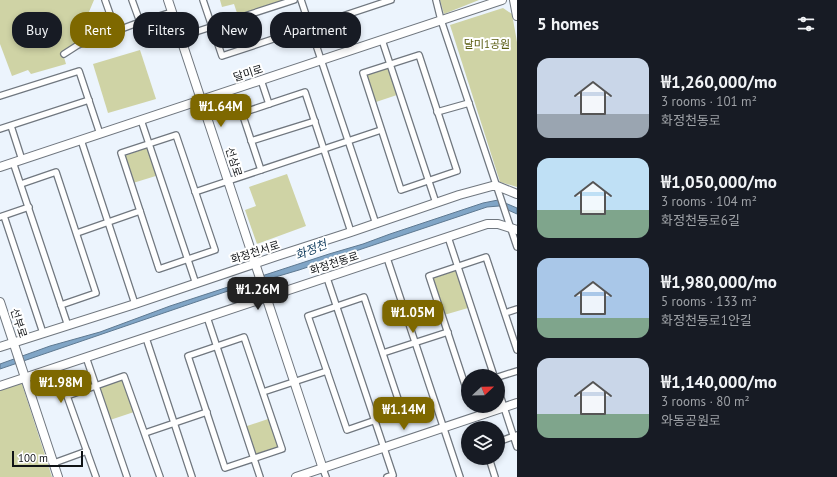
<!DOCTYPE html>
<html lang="en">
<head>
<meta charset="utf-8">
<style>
	body { margin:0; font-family:"PT Sans","Noto Sans KR",sans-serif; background:#242831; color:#f1f3f6; height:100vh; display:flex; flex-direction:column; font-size:15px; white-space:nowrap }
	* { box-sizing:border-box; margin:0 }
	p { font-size:13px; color:#9ea1a6 }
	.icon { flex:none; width:22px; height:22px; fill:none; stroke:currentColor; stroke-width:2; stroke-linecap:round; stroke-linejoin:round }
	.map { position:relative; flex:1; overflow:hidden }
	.sheet { display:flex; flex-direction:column; background:#171b24; width:320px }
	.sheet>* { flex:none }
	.guide { position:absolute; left:12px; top:12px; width:380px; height:36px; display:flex; gap:8px }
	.needle { width:26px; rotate:68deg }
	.buttons { position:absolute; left:461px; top:369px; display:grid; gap:8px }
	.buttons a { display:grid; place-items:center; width:44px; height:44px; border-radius:50%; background:#171b24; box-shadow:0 2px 6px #0003; font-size:20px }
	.scale { position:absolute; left:12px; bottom:10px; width:71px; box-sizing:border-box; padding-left:4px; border:2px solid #101316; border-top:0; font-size:11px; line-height:14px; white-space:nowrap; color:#101316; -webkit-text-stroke:3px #fff; paint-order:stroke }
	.price { position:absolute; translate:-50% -34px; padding:0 9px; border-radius:8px; background:#7e6800; color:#fff; font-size:13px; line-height:26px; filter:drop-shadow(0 1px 2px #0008) }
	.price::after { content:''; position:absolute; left:50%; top:24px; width:12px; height:9px; margin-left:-6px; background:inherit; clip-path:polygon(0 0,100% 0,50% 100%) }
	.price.active { background:#222; color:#fff }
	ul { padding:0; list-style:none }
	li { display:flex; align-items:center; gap:12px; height:100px; padding:0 20px }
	li span { display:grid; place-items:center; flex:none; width:112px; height:80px; border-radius:12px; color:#555 }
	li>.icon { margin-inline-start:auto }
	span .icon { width:48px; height:48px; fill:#fffc; stroke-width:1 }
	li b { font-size:17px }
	h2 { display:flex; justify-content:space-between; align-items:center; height:48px; padding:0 20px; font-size:17px }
	.chip { padding:0 14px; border-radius:16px; background:#171b24; box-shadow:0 2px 6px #0003; font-size:14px; line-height:36px }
	.chip.active { background:#7e6800; color:#fff }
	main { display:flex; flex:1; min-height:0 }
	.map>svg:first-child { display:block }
</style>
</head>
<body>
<main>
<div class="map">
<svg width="517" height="477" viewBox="0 0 517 477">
	<rect width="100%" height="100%" fill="#ecf4fd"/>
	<!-- green -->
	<g fill="#cfd3a5">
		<path d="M0,0H94L80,33L83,42L63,54L66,64L31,74L28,70L12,76L0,44Z"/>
		<path d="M220,0H286L238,16L234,4L222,7Z"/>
		<path d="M440,0H479L444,14Z"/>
		<path d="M503,8L512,14L517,42V187L500,182L450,25Z"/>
		<path d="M140,50L156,99L108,113L93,64Z"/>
		<path d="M390,65L400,94L373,103L364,74Z"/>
		<path d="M150,147L159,175L133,183L124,156Z"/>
		<path d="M287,174L306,226L257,244L245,210L256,206L249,187Z"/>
		<path d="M456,270L468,308L444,315L432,277Z"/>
		<path d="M123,379L134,412L110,420L99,388L100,386Z"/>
		<path d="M21,381L52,477H0V387Z"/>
		<path d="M271,418L281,448L254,457L244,427Z"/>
	</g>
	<!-- water -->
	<path fill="#80a5c6" stroke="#5e7991" d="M498,200L517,208V214L499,206L487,207L299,270L225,292L0,369V364L50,346L100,332L170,306L329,254L363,244L390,234L483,203Z"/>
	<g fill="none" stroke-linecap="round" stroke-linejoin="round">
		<defs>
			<g id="street">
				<path d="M105,0L116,31"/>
				<path d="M132,0L140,22"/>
				<path d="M203,0L222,56L391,0"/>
				<path d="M301,0L376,224"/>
				<path d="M436,0L441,20L517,247"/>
				<path d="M180,37L294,0"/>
				<path d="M382,40L436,203"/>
				<path d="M64,54L78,45L140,22L172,12"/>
				<path d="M419,55L457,171L401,190L363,73Z"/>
				<path d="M261,80L269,104"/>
				<path d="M0,96L79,71L100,134"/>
				<path d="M437,112L469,103"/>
				<path d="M141,120L196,284"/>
				<path d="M11,126L22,160"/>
				<path d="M0,129L89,100"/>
				<path d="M176,135L215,250L159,269L121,153Z"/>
				<path d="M81,140L135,304"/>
				<path d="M251,141L315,121"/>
				<path d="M13,162L68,326"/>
				<path d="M261,170L242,113L305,92L351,232"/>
				<path d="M21,184L56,172L96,293L61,305"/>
				<path d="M195,192L381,130"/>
				<path d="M4,216L43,333"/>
				<path d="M0,217L29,207"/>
				<path d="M77,233L140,211"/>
				<path d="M448,237L494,376"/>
				<path d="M387,258L460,477"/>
				<path d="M327,278L393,475L387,477"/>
				<path d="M364,297L402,411L347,430L308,316Z"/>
				<path d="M505,313L517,309"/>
				<path d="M207,317L260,477"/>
				<path d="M244,337L282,449L225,468L188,356Z"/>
				<path d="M146,338L192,477"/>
				<path d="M383,353L448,332"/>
				<path d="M86,357L127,477"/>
				<path d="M498,377L517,371"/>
				<path d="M468,387L466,388L429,276L486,257L517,350"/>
				<path d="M498,389L517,447"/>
				<path d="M263,392L327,371"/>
				<path d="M145,433L207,412"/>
				<path d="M498,442L517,435"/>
				<path d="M489,458L495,477"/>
				<path d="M54,463L87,451"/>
				<path d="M323,469L326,477"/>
				<path d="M96,477L67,396L124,376L160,477"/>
			</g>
			<g id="secondary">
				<path d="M168,0L228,181L255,263L323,469"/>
				<path d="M514,0L517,16"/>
				<path d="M0,167L502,0"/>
				<path d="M0,302L58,477"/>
				<path d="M0,347L135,304L277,256L351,232L459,195L492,186H497L517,194"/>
				<path d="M0,386L487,224H498L517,230"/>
				<path d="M296,477L517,403"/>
			</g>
		</defs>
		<!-- street casing -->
		<use href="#street" stroke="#70777f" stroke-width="8"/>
		<!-- secondary casing -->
		<use href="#secondary" stroke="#70777f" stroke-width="10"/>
		<!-- street -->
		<use href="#street" stroke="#fff" stroke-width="5.5"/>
		<!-- secondary -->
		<use href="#secondary" stroke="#fff" stroke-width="8"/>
	</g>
	<g text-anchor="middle" stroke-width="4" stroke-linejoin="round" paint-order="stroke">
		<!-- park labels -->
		<g font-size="11" fill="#585b0f" stroke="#fff">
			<text x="487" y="48">달미1공원</text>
		</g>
		<!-- street labels -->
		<g font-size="11" fill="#101316" stroke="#fff">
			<text transform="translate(248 73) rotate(-18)" y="4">달미로</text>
			<text transform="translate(234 162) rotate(72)" y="4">선삼로</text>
			<text transform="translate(255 252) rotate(-18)" y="4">화정천서로</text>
			<text transform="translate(334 263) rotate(-18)" y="4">화정천동로</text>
			<text transform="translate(19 323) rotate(72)" y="4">선부로</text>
		</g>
		<!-- water labels -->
		<g font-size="12" font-style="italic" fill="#143f60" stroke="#fff">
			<text transform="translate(311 250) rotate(-22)" y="4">화정천</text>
		</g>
	</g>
</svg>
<div class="buttons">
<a><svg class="needle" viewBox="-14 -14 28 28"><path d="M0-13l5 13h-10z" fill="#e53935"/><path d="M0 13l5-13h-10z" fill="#9ea1a6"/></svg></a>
<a><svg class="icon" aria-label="layers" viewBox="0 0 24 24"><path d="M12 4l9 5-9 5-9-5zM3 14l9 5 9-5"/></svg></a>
</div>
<div class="scale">100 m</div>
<b class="price" style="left:221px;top:128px">₩1.64M</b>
<b class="price active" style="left:258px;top:311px">₩1.26M</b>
<b class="price" style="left:413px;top:334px">₩1.05M</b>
<b class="price" style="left:61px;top:404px">₩1.98M</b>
<b class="price" style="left:404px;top:431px">₩1.14M</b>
<div class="guide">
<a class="chip">Buy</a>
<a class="chip active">Rent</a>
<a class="chip">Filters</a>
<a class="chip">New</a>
<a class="chip">Apartment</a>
</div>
</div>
<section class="sheet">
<h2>5 homes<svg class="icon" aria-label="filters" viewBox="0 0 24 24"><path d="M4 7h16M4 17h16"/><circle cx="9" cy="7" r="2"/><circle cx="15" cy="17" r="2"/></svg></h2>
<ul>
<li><span style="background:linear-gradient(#c9d6e8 70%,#9aa5b1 0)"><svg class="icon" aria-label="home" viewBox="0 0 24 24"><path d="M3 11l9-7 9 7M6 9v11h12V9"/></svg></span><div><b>₩1,260,000/mo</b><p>3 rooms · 101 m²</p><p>화정천동로</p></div></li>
<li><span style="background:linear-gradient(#bfe0f5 65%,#7fa58c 0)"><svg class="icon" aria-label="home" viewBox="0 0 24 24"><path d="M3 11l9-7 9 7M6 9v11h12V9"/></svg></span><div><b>₩1,050,000/mo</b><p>3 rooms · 104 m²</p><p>화정천동로6길</p></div></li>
<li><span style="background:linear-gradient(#a9c7e8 75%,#7fa58c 0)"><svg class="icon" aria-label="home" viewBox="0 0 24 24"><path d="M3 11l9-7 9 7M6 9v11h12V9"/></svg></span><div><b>₩1,980,000/mo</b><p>5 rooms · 133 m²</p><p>화정천동로1안길</p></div></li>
<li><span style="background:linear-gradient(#c9d6e8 70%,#7fa58c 0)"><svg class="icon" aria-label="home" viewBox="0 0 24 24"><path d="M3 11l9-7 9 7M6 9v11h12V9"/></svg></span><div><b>₩1,140,000/mo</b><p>3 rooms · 80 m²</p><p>와동공원로</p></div></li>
</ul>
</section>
</main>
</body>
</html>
